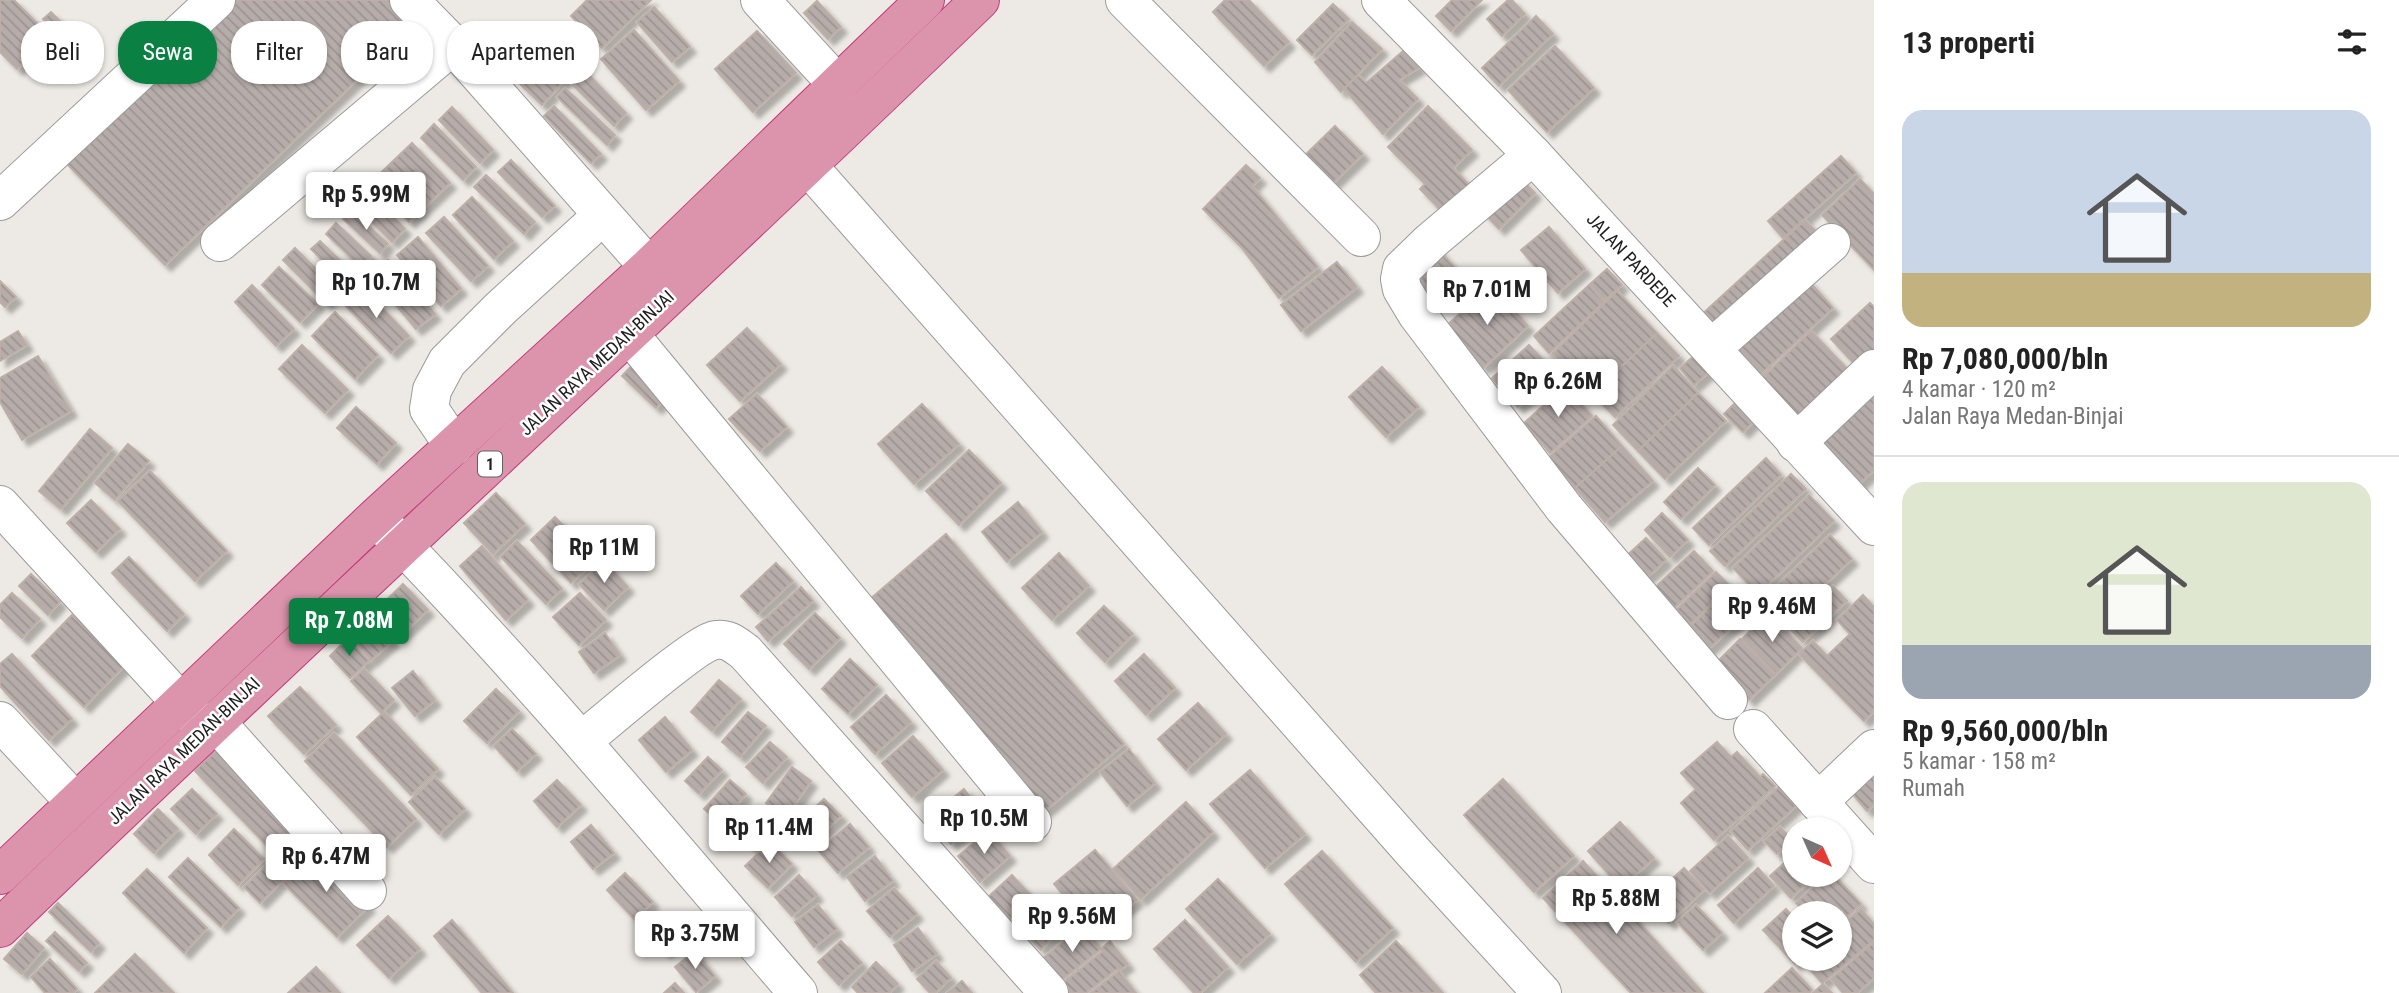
<!DOCTYPE html>
<html lang="id">
<head>
<meta charset="utf-8">
<style>
	body { margin:0; font-family:"Roboto Condensed",sans-serif; background:#f2f2f2; color:#222; height:100vh; display:flex; flex-direction:column; font-size:26px; white-space:nowrap }
	* { box-sizing:border-box; margin:0 }
	p { font-size:23px; color:#767676 }
	.icon { flex:none; width:38px; height:38px; fill:none; stroke:currentColor; stroke-width:2; stroke-linecap:round; stroke-linejoin:round }
	.map { position:relative; flex:1; overflow:hidden }
	.sheet { display:flex; flex-direction:column; background:#fff; width:525px }
	.sheet>* { flex:none }
	.banner { position:absolute; left:21px; top:21px; width:665px; height:63px; display:flex; gap:14px }
	.needle { width:46px; rotate:135deg }
	.tools { position:absolute; left:1782px; top:817px; display:grid; gap:14px }
	.tools a { display:grid; place-items:center; width:70px; height:70px; border-radius:50%; background:#fff; box-shadow:0 2px 5px #0004; font-size:35px }
	.price { position:absolute; translate:-50% -60px; padding:0 16px; border-radius:7px; background:#fff; color:#222; font-size:23px; line-height:46px; filter:drop-shadow(0 2px 4px #0008) }
	.price::after { content:''; position:absolute; left:50%; top:42px; width:21px; height:16px; margin-left:-10px; background:inherit; clip-path:polygon(0 0,100% 0,50% 100%) }
	.price.active { background:#0b8043; color:#fff }
	ul { padding:0; list-style:none }
	li { display:grid; align-content:center; gap:14px; height:371px; padding:0 28px }
	li+li { border-top:2px solid #e0e0e0 }
	li span { display:grid; place-items:center; height:217px; border-radius:21px; color:#555 }
	li>.icon { margin-inline-start:auto }
	span .icon { width:126px; height:126px; fill:#fffc; stroke-width:1 }
	li b { font-size:30px }
	h2 { display:flex; justify-content:space-between; align-items:center; height:84px; padding:0 28px; font-size:30px }
	.pill { padding:0 24px; border-radius:28px; background:#fff; box-shadow:0 2px 5px #0004; font-size:24px; line-height:63px }
	.pill.active { background:#0b8043; color:#fff }
	main { display:flex; flex:1; min-height:0 }
	.map>svg:first-child { display:block }
</style>
</head>
<body>
<main>
<div class="map">
<svg width="1874" height="993" viewBox="0 0 1874 993">
	<defs>
		<pattern id="building-back-hatch" width="6" height="6" patternUnits="userSpaceOnUse" patternTransform="scale(1.75)"><rect width="6" height="6" fill="#b6adaa"/><path d="M-1 5l2 2M0 0l6 6M5-1l2 2" fill="none" stroke="#9c9492"/></pattern>
		<filter id="shadow"><feDropShadow dx="6" dy="6" stdDeviation="2" flood-color="#0004"/></filter>
	</defs>
	<rect width="100%" height="100%" fill="#ede9e4"/>
	<!-- building -->
	<g fill="url(#building-back-hatch)" stroke="#bdafa8" stroke-width="2" filter="url(#shadow)">
		<path d="M0,0H14L50,36L17,69L0,52Z"/>
		<path d="M237,0H398L418,21L165,265L67,164Z"/>
		<path d="M587,0H651L602,48L571,16Z"/>
		<path d="M1225,0H1249L1289,42L1264,66L1213,12Z"/>
		<path d="M1452,0H1482L1451,31L1436,16Z"/>
		<path d="M1508,0H1512L1525,14L1502,36L1487,19Z"/>
		<path d="M817,1L841,27L828,39L804,13Z"/>
		<path d="M1333,4L1349,19L1312,55L1297,40Z"/>
		<path d="M654,7L690,47L672,62L637,22Z"/>
		<path d="M51,12L83,44L76,51L43,19Z"/>
		<path d="M1536,16L1553,34L1499,86L1482,68Z"/>
		<path d="M1352,22L1382,49L1341,92L1315,62Z"/>
		<path d="M634,30L679,81L646,110L601,59Z"/>
		<path d="M757,31L796,73L753,112L715,69Z"/>
		<path d="M554,41L580,64L542,105L517,81Z"/>
		<path d="M1555,46L1594,88L1547,132L1508,90Z"/>
		<path d="M1403,51L1420,67L1399,80L1418,99L1383,134L1344,89L1358,75L1366,83Z"/>
		<path d="M580,66L626,113L614,126L567,79Z"/>
		<path d="M565,88L615,135L607,145L557,97Z"/>
		<path d="M554,106L601,154L591,163L544,116Z"/>
		<path d="M1428,106L1472,150L1453,168L1477,193L1450,220L1420,189L1425,184L1388,147Z"/>
		<path d="M452,107L493,150L480,163L439,120Z"/>
		<path d="M434,124L476,167L463,180L421,138Z"/>
		<path d="M1335,126L1363,154L1328,188L1300,160Z"/>
		<path d="M412,143L450,183L409,222L371,182Z"/>
		<path d="M1841,156L1856,173L1783,238L1768,221Z"/>
		<path d="M511,160L555,206L542,217L498,172Z"/>
		<path d="M1246,165L1260,178L1252,186L1318,267L1279,298L1242,248L1203,209Z"/>
		<path d="M486,175L535,222L524,234L474,187Z"/>
		<path d="M1517,175L1535,193L1499,229L1481,210Z"/>
		<path d="M1860,179L1874,194V270L1822,215Z"/>
		<path d="M367,190L405,229L392,242L354,203Z"/>
		<path d="M472,197L513,241L494,259L453,215Z"/>
		<path d="M351,210L388,244L380,253L343,219Z"/>
		<path d="M444,217L488,266L471,281L426,233Z"/>
		<path d="M1805,220L1825,241L1719,337L1700,316Z"/>
		<path d="M336,223L371,256L361,267L326,234Z"/>
		<path d="M1549,227L1585,269L1558,293L1521,250Z"/>
		<path d="M418,237L461,289L441,306L397,255Z"/>
		<path d="M320,241L355,275L346,284L311,249Z"/>
		<path d="M1436,246L1461,275L1427,304L1409,269Z"/>
		<path d="M295,248L338,291L326,303L283,260Z"/>
		<path d="M388,260L435,314L416,329L371,275Z"/>
		<path d="M1337,262L1357,287L1301,331L1281,305Z"/>
		<path d="M279,267L318,304L300,322L262,285Z"/>
		<path d="M1607,269L1622,285L1604,301L1590,284Z"/>
		<path d="M1808,280L1833,308L1751,383L1726,356Z"/>
		<path d="M0,281L16,297L5,307L0,302Z"/>
		<path d="M252,285L294,329L276,346L235,302Z"/>
		<path d="M1491,285L1528,326L1483,368L1445,327Z"/>
		<path d="M1589,285L1604,302L1549,353L1534,336Z"/>
		<path d="M361,286L409,336L391,353L343,303Z"/>
		<path d="M1617,291L1657,333L1593,394L1553,353Z"/>
		<path d="M1870,303L1874,307V357L1860,370L1831,339Z"/>
		<path d="M335,312L378,355L355,379L312,336Z"/>
		<path d="M747,328L781,364L740,401L707,365Z"/>
		<path d="M18,331L27,345L0,361V342Z"/>
		<path d="M1811,331L1857,379L1801,432L1755,385Z"/>
		<path d="M1657,333L1679,356L1615,417L1593,394Z"/>
		<path d="M302,345L348,390L325,413L279,369Z"/>
		<path d="M1529,345L1555,373L1518,407L1492,378Z"/>
		<path d="M1695,355L1709,372L1694,385L1680,368Z"/>
		<path d="M38,356L71,411L22,440L0,402V378Z"/>
		<path d="M637,360L671,392L656,408L622,376Z"/>
		<path d="M1673,366L1698,393L1638,451L1613,425Z"/>
		<path d="M1382,367L1419,407L1386,437L1349,397Z"/>
		<path d="M1565,386L1592,416L1550,453L1524,423Z"/>
		<path d="M1874,390V470L1856,487L1816,444Z"/>
		<path d="M1698,393L1726,421L1665,479L1638,451Z"/>
		<path d="M757,394L787,427L760,451L729,419Z"/>
		<path d="M1736,402L1755,420L1743,432L1724,414Z"/>
		<path d="M922,404L959,444L914,484L878,444Z"/>
		<path d="M356,407L396,443L377,464L337,428Z"/>
		<path d="M1596,416L1622,446L1575,488L1548,458Z"/>
		<path d="M90,429L112,448L61,509L39,491Z"/>
		<path d="M128,444L149,461L115,500L95,483Z"/>
		<path d="M1622,446L1653,481L1605,522L1575,488Z"/>
		<path d="M969,450L1001,483L959,525L926,491Z"/>
		<path d="M1766,458L1781,475L1709,545L1693,528Z"/>
		<path d="M1698,468L1715,485L1681,519L1664,502Z"/>
		<path d="M150,471L227,551L195,581L118,501Z"/>
		<path d="M1791,474L1806,489L1725,566L1710,551Z"/>
		<path d="M496,493L525,524L493,554L464,523Z"/>
		<path d="M1809,495L1834,521L1758,594L1733,568Z"/>
		<path d="M91,500L120,529L96,552L67,523Z"/>
		<path d="M1018,502L1042,532L1007,562L982,532Z"/>
		<path d="M1662,513L1688,540L1670,557L1645,530Z"/>
		<path d="M555,517L596,560L571,583L531,540Z"/>
		<path d="M946,534L1124,744L1040,815L863,605Z"/>
		<path d="M1830,535L1852,559L1782,625L1760,602Z"/>
		<path d="M1646,538L1666,560L1643,581L1623,559Z"/>
		<path d="M517,541L562,589L546,604L501,557Z"/>
		<path d="M482,546L528,600L506,620L460,566Z"/>
		<path d="M1694,551L1713,571L1669,613L1650,592Z"/>
		<path d="M1059,553L1089,586L1052,620L1022,588Z"/>
		<path d="M129,557L184,614L167,631L112,573Z"/>
		<path d="M604,561L628,587L604,610L579,584Z"/>
		<path d="M776,563L793,581L758,614L741,596Z"/>
		<path d="M1716,572L1730,586L1682,632L1668,618Z"/>
		<path d="M31,574L60,602L48,615L19,586Z"/>
		<path d="M403,584L428,610L399,637L375,611Z"/>
		<path d="M1833,586L1847,601L1803,642L1789,628Z"/>
		<path d="M801,587L813,601L768,641L756,627Z"/>
		<path d="M1731,587L1752,609L1702,655L1682,634Z"/>
		<path d="M12,593L40,619L22,638L0,617V605Z"/>
		<path d="M580,593L606,620L579,645L553,617Z"/>
		<path d="M1863,595L1874,607V711L1864,721L1799,654L1813,641L1827,656L1850,634L1837,620Z"/>
		<path d="M1104,606L1133,634L1105,662L1077,633Z"/>
		<path d="M369,613L393,641L371,660L348,632Z"/>
		<path d="M815,613L840,638L809,669L784,644Z"/>
		<path d="M1768,613L1802,648L1776,674L1742,639Z"/>
		<path d="M72,615L125,665L84,707L32,656Z"/>
		<path d="M605,633L620,655L594,673L579,652Z"/>
		<path d="M348,638L369,661L350,678L330,656Z"/>
		<path d="M1740,639L1775,675L1749,700L1715,664Z"/>
		<path d="M12,654L72,719L49,740L0,686V664Z"/>
		<path d="M1144,654L1175,688L1146,715L1115,681Z"/>
		<path d="M850,659L877,685L848,714L822,689Z"/>
		<path d="M364,669L394,700L381,713L351,681Z"/>
		<path d="M413,671L435,700L415,716L392,688Z"/>
		<path d="M719,680L741,699L712,731L691,712Z"/>
		<path d="M300,687L336,725L304,754L268,716Z"/>
		<path d="M496,689L519,711L487,743L464,721Z"/>
		<path d="M886,695L911,722L875,754L851,727Z"/>
		<path d="M1198,703L1226,734L1186,770L1158,739Z"/>
		<path d="M384,712L438,769L411,795L357,737Z"/>
		<path d="M748,712L766,726L740,757L722,742Z"/>
		<path d="M665,717L692,750L666,772L639,740Z"/>
		<path d="M512,729L536,754L517,771L494,746Z"/>
		<path d="M334,733L416,819L387,847L305,761Z"/>
		<path d="M913,736L943,770L912,797L882,763Z"/>
		<path d="M770,742L787,757L763,783L746,767Z"/>
		<path d="M1717,742L1731,757L1737,752L1760,777L1763,774L1775,786L1714,840L1681,803L1696,789L1681,773Z"/>
		<path d="M223,744L300,823L271,850L195,771Z"/>
		<path d="M1129,749L1155,783L1127,806L1100,772Z"/>
		<path d="M708,757L722,770L699,794L685,781Z"/>
		<path d="M792,767L811,781L786,817L766,803Z"/>
		<path d="M1250,770L1305,834L1265,868L1210,804Z"/>
		<path d="M1874,771V804L1867,811L1850,791Z"/>
		<path d="M435,777L465,809L439,834L409,802Z"/>
		<path d="M1503,779L1574,856L1534,892L1464,815Z"/>
		<path d="M557,780L581,805L557,827L534,801Z"/>
		<path d="M730,780L746,794L720,823L704,809Z"/>
		<path d="M1780,786L1798,804L1748,850L1731,831Z"/>
		<path d="M192,789L217,814L196,834L171,809Z"/>
		<path d="M964,789L985,816L951,844L930,817Z"/>
		<path d="M824,799L841,816L813,843L796,825Z"/>
		<path d="M1186,802L1213,832L1141,899L1113,869Z"/>
		<path d="M158,809L178,829L154,853L134,834Z"/>
		<path d="M754,812L771,828L753,848L735,831Z"/>
		<path d="M1620,822L1654,858L1621,888L1588,851Z"/>
		<path d="M850,824L869,847L838,873L818,850Z"/>
		<path d="M591,825L614,853L593,869L571,842Z"/>
		<path d="M1780,827L1792,840L1777,854L1764,841Z"/>
		<path d="M234,829L264,859L238,885L209,855Z"/>
		<path d="M988,831L1010,856L980,882L958,856Z"/>
		<path d="M288,836L300,848L279,868L268,856Z"/>
		<path d="M1728,836L1748,858L1710,893L1690,871Z"/>
		<path d="M770,842L792,864L768,888L745,866Z"/>
		<path d="M1095,850L1137,900L1096,934L1054,884Z"/>
		<path d="M1322,851L1393,928L1356,962L1285,884Z"/>
		<path d="M315,852L369,906L337,937L283,883Z"/>
		<path d="M1794,854V875H1816L1791,898L1770,876Z"/>
		<path d="M875,856L893,881L865,901L847,877Z"/>
		<path d="M188,858L239,908L221,927L169,877Z"/>
		<path d="M1583,861L1703,993H1631L1543,898Z"/>
		<path d="M268,863L284,879L260,903L244,887Z"/>
		<path d="M1684,868L1704,890L1669,923L1648,901Z"/>
		<path d="M1758,868L1774,886L1734,923L1718,905Z"/>
		<path d="M147,869L207,928L184,953L123,893Z"/>
		<path d="M625,873L653,902L634,919L607,890Z"/>
		<path d="M799,875L817,895L792,916L775,897Z"/>
		<path d="M1012,875L1034,899L1009,921L987,898Z"/>
		<path d="M1826,875H1834L1861,904L1839,924V914H1806L1796,903Z"/>
		<path d="M1218,879L1270,934L1237,964L1186,909Z"/>
		<path d="M894,888L917,914L890,937L867,911Z"/>
		<path d="M58,903L99,943L91,952L49,912Z"/>
		<path d="M818,905L837,929L814,947L795,922Z"/>
		<path d="M1696,905L1722,933L1703,950L1677,922Z"/>
		<path d="M1786,909L1794,918V959H1800L1795,964L1763,930Z"/>
		<path d="M1861,909L1874,924V940L1822,983L1801,959H1839V927Z"/>
		<path d="M1038,910L1060,930L1041,950L1020,929Z"/>
		<path d="M388,916L420,949L389,978L357,945Z"/>
		<path d="M667,916L683,939L665,952L649,928Z"/>
		<path d="M452,920L513,993H482L434,936Z"/>
		<path d="M1185,920L1228,967L1200,993H1194L1154,949Z"/>
		<path d="M1083,926L1101,949L1060,981L1042,959Z"/>
		<path d="M918,928L937,954L912,971L894,945Z"/>
		<path d="M55,932L87,963L79,971L46,941Z"/>
		<path d="M27,933L44,948L22,974L4,959Z"/>
		<path d="M841,941L862,963L839,985L818,962Z"/>
		<path d="M1110,941L1128,964L1119,971L1117,969L1086,993H1069L1062,984L1103,951L1101,949Z"/>
		<path d="M1396,941L1443,993H1376L1360,975Z"/>
		<path d="M1874,942V978L1857,993H1843L1831,979Z"/>
		<path d="M695,951L715,976L696,992L675,967Z"/>
		<path d="M135,954L174,993H95Z"/>
		<path d="M50,959L77,989L73,993H45L31,977Z"/>
		<path d="M936,961L951,978L935,993H930L917,979Z"/>
		<path d="M876,962L898,984L889,993H858L852,987Z"/>
		<path d="M316,967L340,993H288Z"/>
		<path d="M1792,968L1812,990L1809,993H1765Z"/>
		<path d="M1119,971L1136,993H1091Z"/>
		<path d="M962,981L972,993H947Z"/>
		<path d="M675,983L684,993H664Z"/>
		<path d="M1823,984L1832,993H1813Z"/>
	</g>
	<g fill="none" stroke-linecap="round" stroke-linejoin="round">
		<defs>
			<g id="minor">
				<path d="M409,0L453,45L649,267"/>
				<path d="M760,0L838,85"/>
				<path d="M1125,0L1361,237"/>
				<path d="M1381,0L1533,155L1874,526"/>
				<path d="M1533,155L1431,241L1402,269L1400,279L1402,289L1417,314L1564,508L1728,700"/>
				<path d="M808,166L1414,853L1542,993"/>
				<path d="M0,201L216,0"/>
				<path d="M220,242L453,45"/>
				<path d="M629,334L1032,822"/>
				<path d="M1712,348L1831,243"/>
				<path d="M1796,443L1874,369"/>
				<path d="M454,446L429,409L432,390L447,362L501,308L602,216"/>
				<path d="M0,505L204,728"/>
				<path d="M379,521C526,671 661,834 798,993"/>
				<path d="M0,721L75,802"/>
				<path d="M215,721L367,891"/>
				<path d="M1753,729L1874,864"/>
				<path d="M582,741C603,724 697,642 716,640C728,638 735,645 745,652L1049,993"/>
				<path d="M1818,802L1874,749"/>
			</g>
			<g id="highway">
				<path d="M0,875L376,517L649,267L925,0"/>
				<path d="M0,928C324,615 657,313 980,0"/>
			</g>
		</defs>
		<!-- minor casing -->
		<use href="#minor" stroke="#9a9a9a" stroke-width="40"/>
		<!-- highway casing -->
		<use href="#highway" stroke="#c5387c" stroke-width="40"/>
		<!-- minor -->
		<use href="#minor" stroke="#fff" stroke-width="38"/>
		<!-- highway -->
		<use href="#highway" stroke="#dc94ac" stroke-width="38"/>
	</g>
	<g text-anchor="middle" stroke-width="5" stroke-linejoin="round" paint-order="stroke">
		<!-- shield labels -->
		<rect fill="#fff" stroke="#616161" stroke-width="2" x="478" y="451.5" width="24" height="25" rx="5"/>
		<g font-size="16" font-weight="bold" fill="#1d1d1d">
			<text x="490" y="470">1</text>
		</g>
		<!-- street labels -->
		<g font-size="18" fill="#1d1d1d" stroke="#fff">
			<text transform="translate(1631 260) rotate(47)" y="6">JALAN PARDEDE</text>
			<text transform="translate(597 363) rotate(-43)" y="6">JALAN RAYA MEDAN-BINJAI</text>
			<text transform="translate(184 751) rotate(-44)" y="6">JALAN RAYA MEDAN-BINJAI</text>
		</g>
	</g>
</svg>
<div class="tools">
<a><svg class="needle" viewBox="-14 -14 28 28"><path d="M0-13l5 13h-10z" fill="#e53935"/><path d="M0 13l5-13h-10z" fill="#767676"/></svg></a>
<a><svg class="icon" aria-label="layers" viewBox="0 0 24 24"><path d="M12 4l9 5-9 5-9-5zM3 14l9 5 9-5"/></svg></a>
</div>
<b class="price" style="left:366px;top:232px">Rp 5.99M</b>
<b class="price" style="left:376px;top:320px">Rp 10.7M</b>
<b class="price" style="left:1487px;top:327px">Rp 7.01M</b>
<b class="price" style="left:1558px;top:419px">Rp 6.26M</b>
<b class="price" style="left:604px;top:585px">Rp 11M</b>
<b class="price" style="left:1772px;top:644px">Rp 9.46M</b>
<b class="price active" style="left:349px;top:658px">Rp 7.08M</b>
<b class="price" style="left:984px;top:856px">Rp 10.5M</b>
<b class="price" style="left:769px;top:865px">Rp 11.4M</b>
<b class="price" style="left:326px;top:894px">Rp 6.47M</b>
<b class="price" style="left:1616px;top:936px">Rp 5.88M</b>
<b class="price" style="left:1072px;top:954px">Rp 9.56M</b>
<b class="price" style="left:695px;top:971px">Rp 3.75M</b>
<div class="banner">
<a class="pill">Beli</a>
<a class="pill active">Sewa</a>
<a class="pill">Filter</a>
<a class="pill">Baru</a>
<a class="pill">Apartemen</a>
</div>
</div>
<section class="sheet">
<h2>13 properti<svg class="icon" aria-label="filters" viewBox="0 0 24 24"><path d="M4 7h16M4 17h16"/><circle cx="9" cy="7" r="2"/><circle cx="15" cy="17" r="2"/></svg></h2>
<ul>
<li><span style="background:linear-gradient(#c9d6e8 75%,#c2b280 0)"><svg class="icon" aria-label="home" viewBox="0 0 24 24"><path d="M3 11l9-7 9 7M6 9v11h12V9"/></svg></span><div><b>Rp 7,080,000/bln</b><p>4 kamar · 120 m²</p><p>Jalan Raya Medan-Binjai</p></div></li>
<li><span style="background:linear-gradient(#dfe7d0 75%,#9aa5b1 0)"><svg class="icon" aria-label="home" viewBox="0 0 24 24"><path d="M3 11l9-7 9 7M6 9v11h12V9"/></svg></span><div><b>Rp 9,560,000/bln</b><p>5 kamar · 158 m²</p><p>Rumah</p></div></li>
</ul>
</section>
</main>
</body>
</html>
